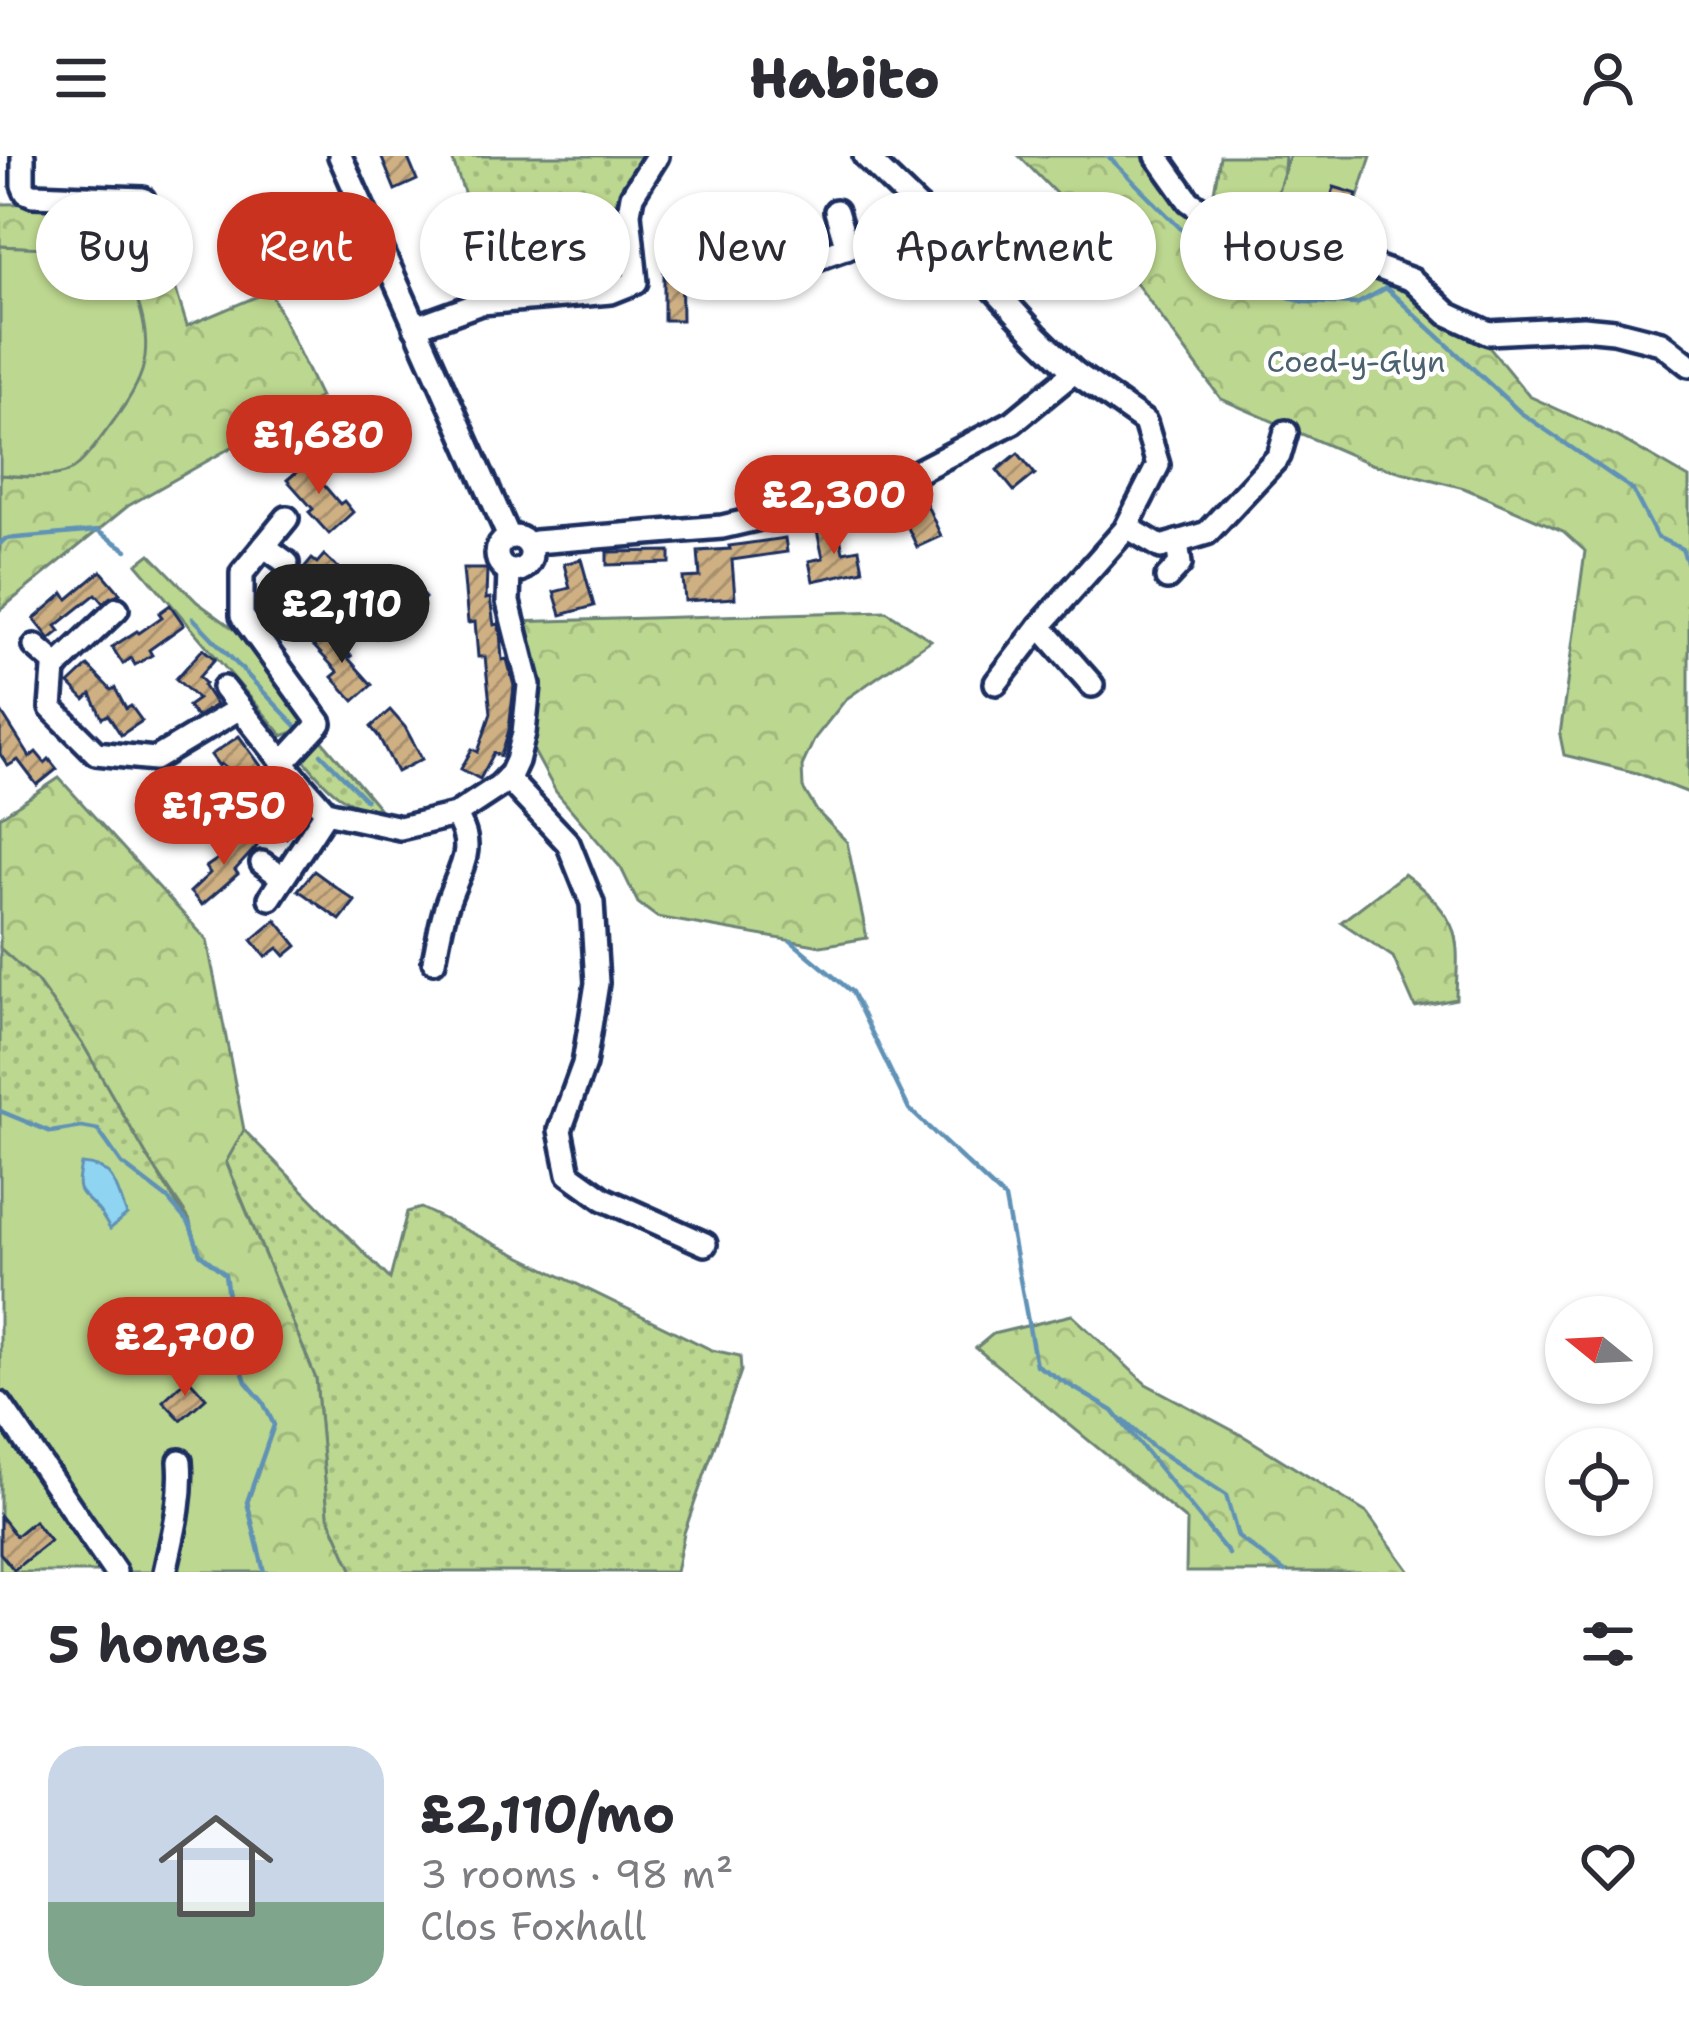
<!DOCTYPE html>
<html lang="en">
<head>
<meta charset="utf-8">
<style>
	body { margin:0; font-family:"Shantell Sans",sans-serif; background:#f7f7f7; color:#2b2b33; height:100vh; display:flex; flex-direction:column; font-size:45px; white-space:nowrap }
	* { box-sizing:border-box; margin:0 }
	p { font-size:39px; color:#7c7c81 }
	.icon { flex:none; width:66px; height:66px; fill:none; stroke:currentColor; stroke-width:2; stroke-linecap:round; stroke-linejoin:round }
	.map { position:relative; height:1416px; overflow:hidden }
	.panel { display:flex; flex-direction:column; background:#fff; flex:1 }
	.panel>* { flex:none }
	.guide { position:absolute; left:36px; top:36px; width:1617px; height:108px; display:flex; gap:24px }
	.needle { width:78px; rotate:288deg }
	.buttons { position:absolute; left:1545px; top:1140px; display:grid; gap:24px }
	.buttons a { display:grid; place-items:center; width:108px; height:108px; border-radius:50%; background:#fff; box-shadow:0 3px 9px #0004; font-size:60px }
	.price { position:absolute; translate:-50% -102px; padding:0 27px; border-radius:42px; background:#c8321e; color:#fff; font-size:39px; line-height:78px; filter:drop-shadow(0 3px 6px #0008) }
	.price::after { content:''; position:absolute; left:50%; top:72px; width:36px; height:27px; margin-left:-18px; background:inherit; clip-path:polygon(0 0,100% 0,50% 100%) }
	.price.active { background:#222; color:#fff }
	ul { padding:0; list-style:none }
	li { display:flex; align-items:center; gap:36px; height:300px; padding:0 48px }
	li+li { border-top:3px solid #e1e1e2 }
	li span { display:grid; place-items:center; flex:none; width:336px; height:240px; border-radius:36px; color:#555 }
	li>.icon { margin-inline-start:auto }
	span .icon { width:144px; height:144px; fill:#fffc; stroke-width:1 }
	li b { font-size:51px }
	h2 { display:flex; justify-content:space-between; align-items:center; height:144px; padding:0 48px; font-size:51px }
	.chip { padding:0 42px; border-radius:54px; background:#fff; box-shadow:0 3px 9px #0004; font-size:42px; line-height:108px }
	.chip.active { background:#c8321e; color:#fff }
	header { display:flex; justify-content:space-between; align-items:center; height:156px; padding:0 48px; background:#fff; font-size:54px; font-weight:800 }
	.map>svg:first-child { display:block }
</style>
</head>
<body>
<header><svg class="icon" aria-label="menu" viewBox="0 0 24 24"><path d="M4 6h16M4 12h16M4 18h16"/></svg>Habito<svg class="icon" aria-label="person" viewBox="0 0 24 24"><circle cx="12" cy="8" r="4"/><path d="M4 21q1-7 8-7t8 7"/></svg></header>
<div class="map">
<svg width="1689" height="1416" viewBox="0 0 1689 1416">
	<defs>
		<pattern id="grass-dots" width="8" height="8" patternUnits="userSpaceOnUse" patternTransform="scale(3)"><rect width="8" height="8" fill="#bcd78f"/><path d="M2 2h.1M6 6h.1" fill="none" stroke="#a1b97e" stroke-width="1.8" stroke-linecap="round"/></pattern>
		<pattern id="forest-crowns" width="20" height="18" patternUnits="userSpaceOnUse" patternTransform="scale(3)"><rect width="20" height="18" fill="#bcd78f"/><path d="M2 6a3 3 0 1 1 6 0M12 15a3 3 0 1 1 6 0" fill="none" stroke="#a1b97e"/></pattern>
		<pattern id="building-hatch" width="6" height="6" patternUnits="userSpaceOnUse" patternTransform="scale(3)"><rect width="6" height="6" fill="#cfb083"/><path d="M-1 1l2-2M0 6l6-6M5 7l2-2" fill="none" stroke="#a7906e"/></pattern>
	</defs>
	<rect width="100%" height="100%" fill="#fff"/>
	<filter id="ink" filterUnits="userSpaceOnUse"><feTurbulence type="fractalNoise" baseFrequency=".00833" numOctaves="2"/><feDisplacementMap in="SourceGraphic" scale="24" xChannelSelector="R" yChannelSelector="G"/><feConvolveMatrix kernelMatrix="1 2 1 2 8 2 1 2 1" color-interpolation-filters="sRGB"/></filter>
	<g filter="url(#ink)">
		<!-- grass -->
		<g fill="url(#grass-dots)" stroke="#6c8376" stroke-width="3">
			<path d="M451,0H643L614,48L617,56L494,69L472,79L464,36Z"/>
			<path d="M321,583L384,658C343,648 331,637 304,604Z"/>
			<path d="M0,792L37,825L84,890L147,1000L190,1069L168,1043L122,1008L98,974L82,971L51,976L0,955Z"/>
			<path d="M244,974L390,1123L407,1056L421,1052L712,1194L740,1200L741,1215L684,1377L676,1416H353L328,1359L316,1223L226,1005Z"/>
		</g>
		<!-- forest -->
		<g fill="url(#forest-crowns)" stroke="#6c8376" stroke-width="3">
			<path d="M1019,0H1142L1150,3L1236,85L1330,118L1367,116L1407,129L1484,185L1529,240L1618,281L1689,322V637L1637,617L1564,599L1560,579L1585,395L1563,375L1464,332L1371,308L1221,243L1112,94Z"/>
			<path d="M1220,0H1285L1280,68L1257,70L1213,42Z"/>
			<path d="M149,46L187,170L270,135L320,241L128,350L0,454V319L27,321L69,94L0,90V48Z"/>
			<path d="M886,455L931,484L846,543L815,582L802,610L803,632L817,655L847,686L867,782L821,790L657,761L638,747L621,712L556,636L524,577L513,466Z"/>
			<path d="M59,622L207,784L244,974L226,1006L316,1223L328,1359L353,1416H264L247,1346L274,1268L263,1246L246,1226L239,1206L225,1119L200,1098L189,1063L147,1000L84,890L37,825L0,792V661Z"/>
			<path d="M1404,718C1423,732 1446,752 1454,776C1460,796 1456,822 1456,843L1415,851L1393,801L1341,766Z"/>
			<path d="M1072,1159L1146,1228L1245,1281L1367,1357L1410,1416H1186L1187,1365L976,1192L993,1178Z"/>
		</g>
		<!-- garden -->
		<g fill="#bcd78f" stroke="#6c8376" stroke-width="3">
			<path d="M1289,0H1371L1341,94L1267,70Z"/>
			<path d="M0,90C28,92 87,90 109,106C140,127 152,181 142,215C134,239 118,259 104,278C94,291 80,312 65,317C45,323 21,320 0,319Z"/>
			<path d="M150,398L197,446L256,489L309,562L305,571L283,580L137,408Z"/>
			<path d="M0,955L51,976L82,971L98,974L122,1008L168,1043L190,1069L200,1098L225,1118L235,1195L246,1226L263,1246L274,1269L248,1346L264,1416H0Z"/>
		</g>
		<!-- water -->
		<path fill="#8fd4f0" stroke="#6192b6" stroke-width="3" d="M81,1008C116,1010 115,1030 127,1059L110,1073C106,1067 103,1060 98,1054C80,1034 74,1040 81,1008Z"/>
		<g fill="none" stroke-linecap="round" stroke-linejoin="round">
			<!-- stream -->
			<g stroke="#6192b6" stroke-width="4.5">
				<path d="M1108,0L1199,91L1240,126L1305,146L1357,148L1386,132L1521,257L1632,333L1657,381L1682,393L1689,411"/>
				<path d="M0,388L5,383L97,375L127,394"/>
				<path d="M193,462L298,572"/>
				<path d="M321,598L366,644"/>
				<path d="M791,785L852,836L909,953L1005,1043L1036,1209L1113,1255L1229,1398"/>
				<path d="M0,955L51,976L82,971L98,974L122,1008L168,1043L190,1069L200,1098L225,1118L235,1195L246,1226L263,1246L274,1269L247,1346L264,1416"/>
				<path d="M1124,1265L1154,1292L1226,1339L1238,1381L1285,1416"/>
			</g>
		</g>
		<!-- building -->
		<g fill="url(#building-hatch)" stroke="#1b2f5e" stroke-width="3">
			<path d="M381,0H407L417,24L395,34Z"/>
			<path d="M1334,31L1357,38L1348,68L1342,66L1340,71L1324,66Z"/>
			<path d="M615,77L618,102L574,110L487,118L485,92L506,91V95L538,92L537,87L573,84V87Z"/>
			<path d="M664,90H681L682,164H664Z"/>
			<path d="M1018,297L1035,318L1014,335L997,314Z"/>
			<path d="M314,301L324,312L316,320L340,348L344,345L353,356L329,378L309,356L313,353L287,324Z"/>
			<path d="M926,347L941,380L917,391L902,359Z"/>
			<path d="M838,370L843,396L859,393L863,414L813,425L809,405L823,402L817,375Z"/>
			<path d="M785,382L787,396L732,404L735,442L685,445L683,422L700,421L698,395L730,393L729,390Z"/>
			<path d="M670,395V407L607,409V396Z"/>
			<path d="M324,399L343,416L327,434L324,432L282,474L263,453L305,416L303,414L312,403L317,407Z"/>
			<path d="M581,403L594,450L561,459L554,436L570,432L564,408Z"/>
			<path d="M463,413H487L486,443L490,442L494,469L498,468L500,475L502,504L507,503L514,530L509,574L501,600L494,597L480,623L461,613L472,593L478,596L491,557L485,501H478L475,466L468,467Z"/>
			<path d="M101,415L120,437L103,446L96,438L56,470L60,475L50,483L34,463L64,437L68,443Z"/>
			<path d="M409,424L425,442L416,451L412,447L402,456L399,453L376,482L360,470L377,449L387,439L390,442Z"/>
			<path d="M170,449L184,469L149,494L152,499L135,509L131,502L123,508L112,491L137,475L139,477L162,461L159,457Z"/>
			<path d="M325,473L351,500L348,502L372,529L354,545L332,521L338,516L311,487Z"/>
			<path d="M203,493L215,503L199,521L205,527L203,529L216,549L196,561L188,550L198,543L176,523Z"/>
			<path d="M88,510L111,534L115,532L126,553L131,550L142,565L121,579L108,559L102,562L91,538L85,544L69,528Z"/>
			<path d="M0,554L30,601L36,596L45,607L49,603L57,613L37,629L18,604L8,610L0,598Z"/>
			<path d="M390,554L405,571L422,603L397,616L379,581L371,571Z"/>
			<path d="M239,580L302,666L286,682L250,637L253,635L221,608L219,610L211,599Z"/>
			<path d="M241,675L257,690L235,714L238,718L202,749L190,736L210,717L206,711L225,698L222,695Z"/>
			<path d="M314,715L355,745L340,764L298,734Z"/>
			<path d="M276,764L297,790L285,800L278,792L266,801L252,784Z"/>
			<path d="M188,1222L206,1242L181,1264L163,1245Z"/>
			<path d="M0,1360L16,1380L34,1365L50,1385L14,1414L0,1397Z"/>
		</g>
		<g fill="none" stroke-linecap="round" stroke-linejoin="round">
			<defs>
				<g id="minor">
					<path d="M23,0V29L26,36L33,39L143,43"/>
					<path d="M340,0L509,381"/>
					<path d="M865,0L926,59L1036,179L1074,216L1145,266L1158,309L1125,374L1040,470L996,527"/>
					<path d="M1157,0L1189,45L1240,81L1309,103L1371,109L1412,124L1448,158L1489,177L1583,172L1614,175L1661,187L1689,209"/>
					<path d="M836,55L847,92"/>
					<path d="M795,85L807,86L822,100L803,109L785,103L789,91Z"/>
					<path d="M822,100L893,75L920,53"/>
					<path d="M415,171L481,147L611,136L636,126L629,57L632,40L657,0"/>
					<path d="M1127,371L1161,391L1207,377L1279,300L1286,276"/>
					<circle cx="514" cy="398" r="17"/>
					<path d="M264,390L287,407"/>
					<path d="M530,390L535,386L722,371L884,333L1013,266L1074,216"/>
					<path d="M1167,422L1180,408L1177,386"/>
					<path d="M117,453L54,513L51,552L96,597L155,603L240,552"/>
					<path d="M1040,470L1092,529"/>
					<path d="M35,490L58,510"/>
					<path d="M224,532L288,613L326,656L400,672L455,659L499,630L511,618L517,605L524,577L529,529L508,446L509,415"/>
					<path d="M283,607L320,567L242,460V417L287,362"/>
					<path d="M507,622L568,687L592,747L597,827L584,908L560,974L569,1018L604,1043L705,1088"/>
					<path d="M262,707L283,722"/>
					<path d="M270,742L326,656"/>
					<path d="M434,805C438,786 441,766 447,748C458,714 479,694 455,659"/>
					<path d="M0,1248L115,1416"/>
					<path d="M165,1416C173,1379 183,1344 180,1305"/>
				</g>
			</defs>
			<!-- minor casing -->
			<use href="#minor" stroke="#1b2f5e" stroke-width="30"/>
			<!-- minor -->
			<use href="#minor" stroke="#fff" stroke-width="21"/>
		</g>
	</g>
	<g text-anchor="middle" stroke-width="9" stroke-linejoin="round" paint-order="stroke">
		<!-- park labels -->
		<g font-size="30" fill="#4b616d" stroke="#fff">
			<text x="1356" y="216">Coed-y-Glyn</text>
		</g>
	</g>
</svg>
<div class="buttons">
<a><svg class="needle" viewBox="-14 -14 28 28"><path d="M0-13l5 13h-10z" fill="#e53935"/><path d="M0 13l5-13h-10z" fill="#7c7c81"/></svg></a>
<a><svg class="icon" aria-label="locate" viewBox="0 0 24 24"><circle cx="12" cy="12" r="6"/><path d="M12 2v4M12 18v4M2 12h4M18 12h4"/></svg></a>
</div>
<b class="price" style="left:319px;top:341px">£1,680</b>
<b class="price" style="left:834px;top:401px">£2,300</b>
<b class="price active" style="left:342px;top:510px">£2,110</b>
<b class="price" style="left:224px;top:712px">£1,750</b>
<b class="price" style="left:185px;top:1243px">£2,700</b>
<div class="guide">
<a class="chip">Buy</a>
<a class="chip active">Rent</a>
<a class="chip">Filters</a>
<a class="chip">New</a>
<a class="chip">Apartment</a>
<a class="chip">House</a>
</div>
</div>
<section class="panel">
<h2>5 homes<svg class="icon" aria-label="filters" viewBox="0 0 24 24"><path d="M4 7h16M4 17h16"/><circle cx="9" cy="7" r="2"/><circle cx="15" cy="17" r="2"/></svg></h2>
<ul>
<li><span style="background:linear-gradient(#c9d6e8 65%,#7fa58c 0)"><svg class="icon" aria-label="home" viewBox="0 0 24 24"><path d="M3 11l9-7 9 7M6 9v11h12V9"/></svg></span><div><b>£2,110/mo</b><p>3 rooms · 98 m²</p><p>Clos Foxhall</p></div><svg class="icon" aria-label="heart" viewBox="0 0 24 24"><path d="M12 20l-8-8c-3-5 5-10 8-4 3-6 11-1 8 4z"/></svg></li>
</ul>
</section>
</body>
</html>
